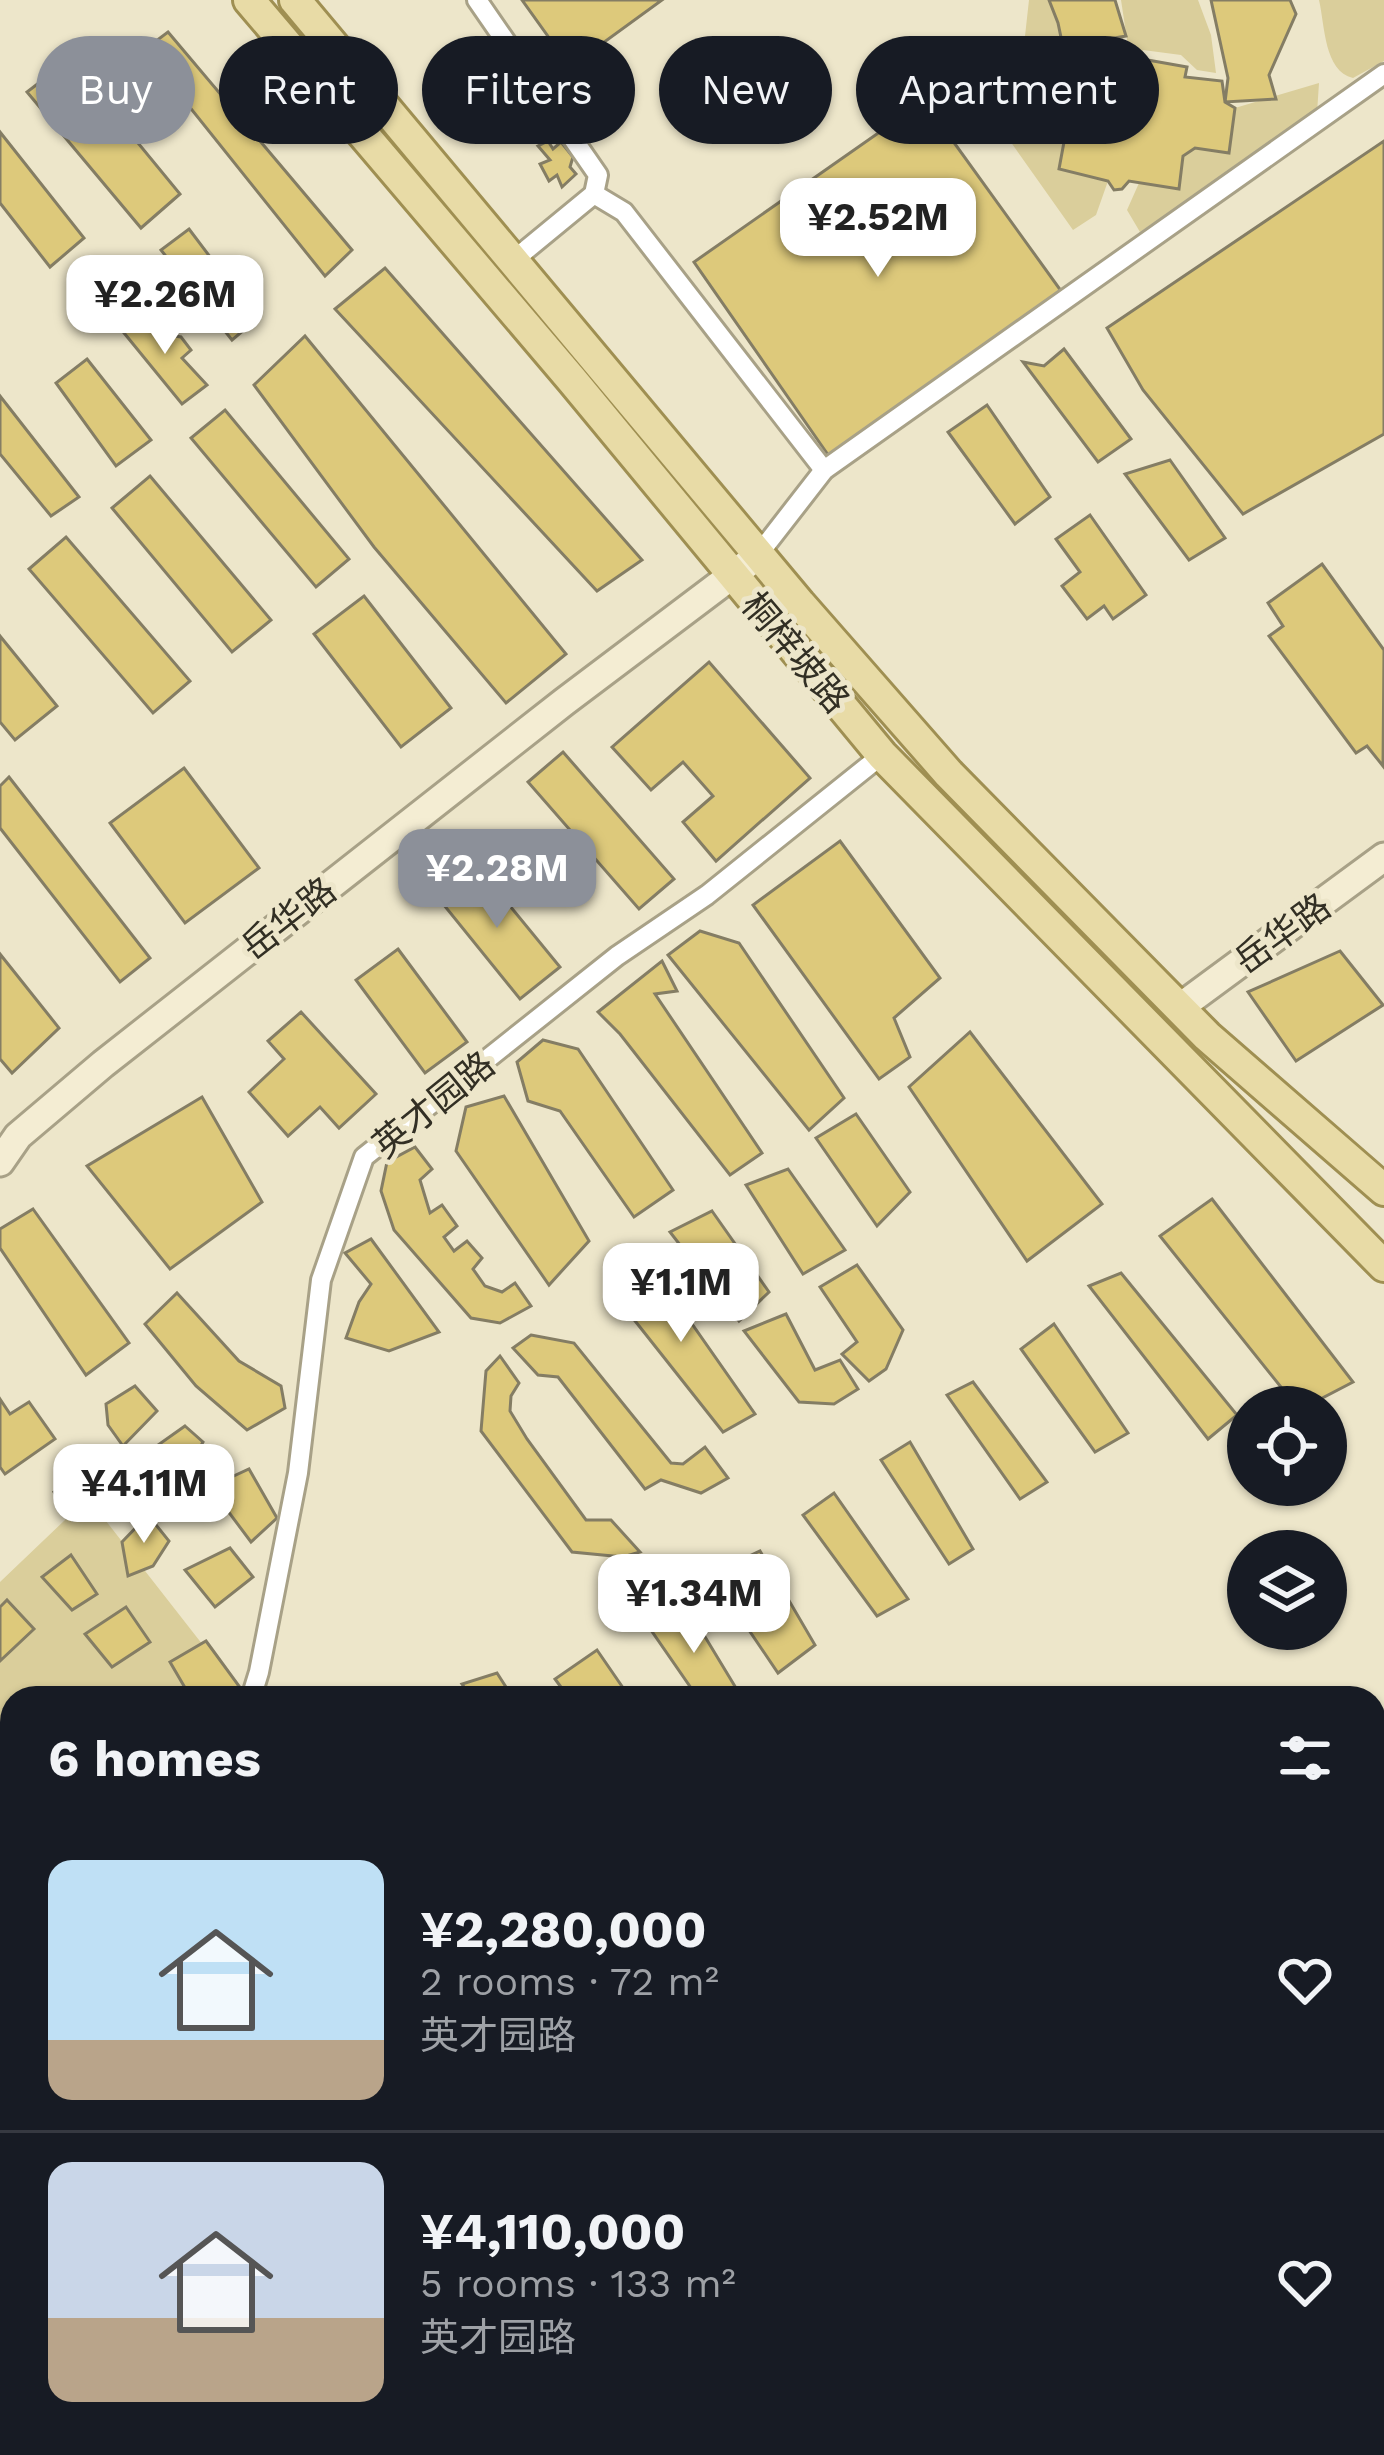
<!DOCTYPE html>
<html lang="en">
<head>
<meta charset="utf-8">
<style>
	body { margin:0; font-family:"Work Sans","Noto Sans SC",sans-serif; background:#242831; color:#f1f3f6; height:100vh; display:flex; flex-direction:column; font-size:45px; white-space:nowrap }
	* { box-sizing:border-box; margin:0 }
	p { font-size:39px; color:#9ea1a6 }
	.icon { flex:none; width:66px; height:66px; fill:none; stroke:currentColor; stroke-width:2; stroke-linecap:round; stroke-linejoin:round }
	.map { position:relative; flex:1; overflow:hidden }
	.panel { position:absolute; left:0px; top:1686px; width:1386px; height:771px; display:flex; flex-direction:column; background:#171b24; border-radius:36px 36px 0 0; box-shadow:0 3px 9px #0004 }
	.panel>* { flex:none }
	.top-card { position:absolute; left:36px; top:36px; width:1314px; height:108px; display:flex; gap:24px }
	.buttons { position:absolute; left:1227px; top:1386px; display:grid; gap:24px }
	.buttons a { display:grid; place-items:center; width:120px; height:120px; border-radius:50%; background:#171b24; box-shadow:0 3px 9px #0004; font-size:60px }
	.price { position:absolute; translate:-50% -102px; padding:0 27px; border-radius:24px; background:#fff; color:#222; font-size:39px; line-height:78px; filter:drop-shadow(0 3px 6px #0008) }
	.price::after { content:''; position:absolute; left:50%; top:72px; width:36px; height:27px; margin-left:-18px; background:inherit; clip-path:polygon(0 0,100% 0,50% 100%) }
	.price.on { background:#8c9099; color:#fff }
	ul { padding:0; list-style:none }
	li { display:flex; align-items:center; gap:36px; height:300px; padding:0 48px }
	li+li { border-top:3px solid #363941 }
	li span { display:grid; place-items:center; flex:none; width:336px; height:240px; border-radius:24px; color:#555 }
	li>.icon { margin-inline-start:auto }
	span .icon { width:144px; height:144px; fill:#fffc; stroke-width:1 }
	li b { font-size:51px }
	h2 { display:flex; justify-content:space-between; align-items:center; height:144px; padding:0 48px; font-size:51px }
	.chip { padding:0 42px; border-radius:54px; background:#171b24; box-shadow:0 3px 9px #0004; font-size:42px; line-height:108px }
	.chip.on { background:#8c9099; color:#fff }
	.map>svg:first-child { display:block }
</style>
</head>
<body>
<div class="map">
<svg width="1384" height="2455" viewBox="0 0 1384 2455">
	<rect width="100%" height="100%" fill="#ede6ca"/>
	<!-- green -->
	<g fill="#dace9b">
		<path d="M1029,0H1048L1058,23L1073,95L1065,99V113L1077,112L1076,127H1067L1059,168L1108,181L1096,215L1073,230L998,124L996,110L1021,72Z"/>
		<path d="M1121,0H1198L1211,35L1216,73L1197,70L1181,55L1143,50L1134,66L1135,103L1115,102L1107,51L1128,46Z"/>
		<path d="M1319,0H1384V61L1353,78C1324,71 1325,26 1319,0Z"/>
		<path d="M1319,83L1317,113L1140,232L1127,210L1139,183L1178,188L1183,156L1195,148L1228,153L1235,108Z"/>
		<path d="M88,1498L242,1695L12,1698V1781L0,1771V1582Z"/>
	</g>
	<!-- building -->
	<g fill="#ddc97b" stroke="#847d64" stroke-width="3">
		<path d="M522,0H662L570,67Z"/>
		<path d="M1049,0H1115L1126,36L1097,41L1106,107L1065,113V99L1073,95L1058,23Z"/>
		<path d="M1211,0H1290L1296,14L1269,75L1276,99L1225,102L1228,78Z"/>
		<path d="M168,32L352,250L325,276L144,50Z"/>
		<path d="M1142,59L1187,67L1185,77L1222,81L1225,102L1235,108L1229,153L1195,148L1183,156L1179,189L1129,181L1122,189L1114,190L1108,181L1059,169L1067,126L1076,127L1077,112L1106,107L1144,114L1147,104L1135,103Z"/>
		<path d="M57,69L78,70L180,194L141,228L27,92Z"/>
		<path d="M924,101L1064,295L831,459L694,262Z"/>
		<path d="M0,132L84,238L50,267L0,203Z"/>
		<path d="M548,141L553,149L561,142L573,157L570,167L576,174L562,187L557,175L549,181L540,164L550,160L538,146Z"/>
		<path d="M1384,141V434L1243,514L1143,390L1107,328Z"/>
		<path d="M189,229L257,319L232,340L161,250Z"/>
		<path d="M385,268L642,560L597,591L335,309Z"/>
		<path d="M145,312L163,334L181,337L191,350L182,358L207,385L182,404L120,328Z"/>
		<path d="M305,336L566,654L506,703L374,547L254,385Z"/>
		<path d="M1064,349L1131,439L1098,462L1023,362L1044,366Z"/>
		<path d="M87,359L151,440L116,466L56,383Z"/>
		<path d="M0,396L79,497L51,516L0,454Z"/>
		<path d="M987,405L1050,497L1015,524L948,432Z"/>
		<path d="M225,410L349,559L316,587L191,438Z"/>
		<path d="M1170,460L1225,538L1189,560L1125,474Z"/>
		<path d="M150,476L271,620L232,652L112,508Z"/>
		<path d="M1090,515L1146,595L1113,619L1104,606L1087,619L1062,586L1080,572L1056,539Z"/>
		<path d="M66,537L190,681L153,713L29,569Z"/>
		<path d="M1322,564L1384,650L1383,766L1367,746L1356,753L1269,636L1283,626L1268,603Z"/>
		<path d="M364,596L451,708L401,747L314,634Z"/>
		<path d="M0,636L57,706L15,740L0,722Z"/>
		<path d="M709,662L810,778L716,861L683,822L713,796L683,762L651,790L612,747Z"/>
		<path d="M563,752L674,879L639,909L528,782Z"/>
		<path d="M184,768L259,868L185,923L110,823Z"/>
		<path d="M9,777L150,958L120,982L0,828V786Z"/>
		<path d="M840,841L940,978L894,1018L910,1057L879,1079L753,905Z"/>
		<path d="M474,862L560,967L520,999L435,894Z"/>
		<path d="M700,931L739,943L844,1098L809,1130L668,955Z"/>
		<path d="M398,949L467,1042L425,1073L356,980Z"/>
		<path d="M1340,951L1383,1005L1296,1061L1248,992Z"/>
		<path d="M0,954L59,1028L12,1073L0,1059Z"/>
		<path d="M662,961L677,991L655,994L762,1153L730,1175L620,1034L598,1012Z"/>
		<path d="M301,1012L376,1094L339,1128L320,1107L288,1136L249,1092L284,1059L268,1041Z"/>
		<path d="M970,1032L1102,1204L1027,1261L909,1087Z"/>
		<path d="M543,1040L578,1049L673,1190L634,1217L560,1111L528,1101L517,1062Z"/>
		<path d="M504,1096L589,1241L549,1285L456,1151L466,1107Z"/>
		<path d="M202,1097L262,1202L170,1269L87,1166Z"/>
		<path d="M856,1114L910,1192L877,1226L816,1138Z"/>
		<path d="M415,1147L432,1169L420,1180L430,1213L442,1205L457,1226L444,1237L454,1251L467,1241L482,1258L473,1269L485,1286L502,1292L515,1283L531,1306L500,1323L471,1318L394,1230L381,1191L387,1162Z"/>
		<path d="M788,1169L845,1250L803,1274L746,1185Z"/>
		<path d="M1212,1199L1353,1382L1305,1407H1297L1160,1236Z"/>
		<path d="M33,1209L129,1343L86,1375L0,1248V1229Z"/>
		<path d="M712,1211L769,1292L739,1321L670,1232Z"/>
		<path d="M371,1239L439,1332L389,1351L346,1338L359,1302L371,1284L345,1253Z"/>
		<path d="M648,1261L755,1414L723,1432L609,1288Z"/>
		<path d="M857,1265L903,1330L886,1369L869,1381L842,1354L857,1342L820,1287Z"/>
		<path d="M1121,1273L1237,1415L1208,1439L1089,1286Z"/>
		<path d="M177,1293L239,1361L281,1386L285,1408L247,1430L196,1386L145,1324Z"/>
		<path d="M786,1314L815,1370L840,1360L858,1389L834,1404L799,1402L744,1331Z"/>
		<path d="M1054,1324L1128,1433L1095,1452L1021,1349Z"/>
		<path d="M531,1335L574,1343L671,1463L683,1464L705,1447L728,1478L701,1493L661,1480L645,1489L558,1377L538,1375L513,1348Z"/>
		<path d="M500,1356L519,1383L511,1396L510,1411L527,1439L586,1520H611L640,1552L623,1557L572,1552L481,1431L486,1371Z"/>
		<path d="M973,1382L1047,1482L1020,1499L947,1395Z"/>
		<path d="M135,1386L157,1411L123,1446L108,1425L106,1404Z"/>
		<path d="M0,1399L10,1414L29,1402L55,1439L5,1474L0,1467Z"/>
		<path d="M185,1426L203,1442L186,1472L155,1469L158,1445Z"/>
		<path d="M910,1442L973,1549L949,1564L881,1460Z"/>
		<path d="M98,1468L116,1494L73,1520L54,1492Z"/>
		<path d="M249,1469L277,1518L251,1542L210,1487Z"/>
		<path d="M834,1493L908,1599L877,1616L803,1515Z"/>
		<path d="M148,1515L169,1541L153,1566L128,1576L122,1542Z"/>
		<path d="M230,1548L253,1577L215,1607L185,1570Z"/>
		<path d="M760,1551L815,1645L778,1673L711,1574Z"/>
		<path d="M71,1555L97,1594L72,1610L42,1577Z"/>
		<path d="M7,1600L34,1629L0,1661V1607Z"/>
		<path d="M126,1607L150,1642L112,1667L85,1634Z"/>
		<path d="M671,1607L690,1612L742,1698H698L651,1630Z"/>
		<path d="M206,1641L239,1686L220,1698H191L170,1662Z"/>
		<path d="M597,1650L630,1698H569L555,1679Z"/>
		<path d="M497,1673L513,1698H472L462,1684Z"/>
		<path d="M0,1756L12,1767V1823L0,1817Z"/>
		<path d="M12,1895V1951L0,1935V1906Z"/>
		<path d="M12,2172V2244L0,2251V2185Z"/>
		<path d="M0,2329L12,2330V2441L0,2436Z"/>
		<path d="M20,2445H69L68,2455H52Z"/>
		<path d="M150,2445H200L208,2455H143Z"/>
		<path d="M949,2445H1025L1040,2455H942Z"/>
	</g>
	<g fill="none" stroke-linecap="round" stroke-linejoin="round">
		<defs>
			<g id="street">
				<path d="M477,0L598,175L594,194L515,259"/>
				<path d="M594,194L624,212L824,470"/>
				<path d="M758,555L824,470L1384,74"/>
				<path d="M251,1698L259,1672L298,1473L321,1280L364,1157L617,956L707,895L882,755"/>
				<path d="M0,2088L12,2071"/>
				<path d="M0,2109L12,2101"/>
				<path d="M494,2445L501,2455"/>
			</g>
			<g id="secondary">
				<path d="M1179,1008L1384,857"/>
				<path d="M0,1162L18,1136L103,1064L564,702L751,561"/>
			</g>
			<g id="primary">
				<path d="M249,0L572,380L882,755L1384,1266"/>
				<path d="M295,0L800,604L949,774L1207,1036L1384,1190"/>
			</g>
		</defs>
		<!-- street casing -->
		<use href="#street" stroke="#a8a187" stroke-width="24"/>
		<!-- secondary casing -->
		<use href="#secondary" stroke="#a8a187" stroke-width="33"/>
		<!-- primary casing -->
		<use href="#primary" stroke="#9f8f52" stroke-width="36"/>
		<!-- street -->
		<use href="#street" stroke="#fff" stroke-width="18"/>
		<!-- secondary -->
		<use href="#secondary" stroke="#f4edd3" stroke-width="27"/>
		<!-- primary -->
		<use href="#primary" stroke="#e8dba6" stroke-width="30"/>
	</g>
	<g text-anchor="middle" stroke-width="10" stroke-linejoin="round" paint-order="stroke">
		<!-- street labels -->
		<g font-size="36" fill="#322f24" stroke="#ede6ca">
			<text transform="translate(796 652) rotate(50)" y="13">桐梓坡路</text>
			<text transform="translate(288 918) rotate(-38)" y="13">岳华路</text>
			<text transform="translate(1282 933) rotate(-36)" y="13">岳华路</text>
			<text transform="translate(433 1104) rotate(-39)" y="13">英才园路</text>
		</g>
	</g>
</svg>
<div class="buttons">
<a><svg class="icon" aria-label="locate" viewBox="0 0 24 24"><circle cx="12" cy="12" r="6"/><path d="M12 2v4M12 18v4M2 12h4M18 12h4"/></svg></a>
<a><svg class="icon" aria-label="layers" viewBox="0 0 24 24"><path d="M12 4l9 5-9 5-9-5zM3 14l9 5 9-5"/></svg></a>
</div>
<b class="price" style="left:878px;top:280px">¥2.52M</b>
<b class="price" style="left:165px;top:357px">¥2.26M</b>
<b class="price on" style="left:497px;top:931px">¥2.28M</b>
<b class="price" style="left:681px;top:1345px">¥1.1M</b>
<b class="price" style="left:144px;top:1546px">¥4.11M</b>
<b class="price" style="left:694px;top:1656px">¥1.34M</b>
<div class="top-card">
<a class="chip on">Buy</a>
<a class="chip">Rent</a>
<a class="chip">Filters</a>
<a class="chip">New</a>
<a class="chip">Apartment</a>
</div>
<section class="panel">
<h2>6 homes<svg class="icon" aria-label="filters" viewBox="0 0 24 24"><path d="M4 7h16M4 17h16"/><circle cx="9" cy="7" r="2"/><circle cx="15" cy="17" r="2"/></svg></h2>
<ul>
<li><span style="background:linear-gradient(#bfe0f5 75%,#b9a48a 0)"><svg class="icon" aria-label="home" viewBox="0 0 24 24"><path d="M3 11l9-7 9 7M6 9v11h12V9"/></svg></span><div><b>¥2,280,000</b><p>2 rooms · 72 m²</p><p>英才园路</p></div><svg class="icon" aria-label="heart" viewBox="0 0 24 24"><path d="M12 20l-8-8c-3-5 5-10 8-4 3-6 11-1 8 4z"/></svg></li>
<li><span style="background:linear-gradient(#c9d6e8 65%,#b9a48a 0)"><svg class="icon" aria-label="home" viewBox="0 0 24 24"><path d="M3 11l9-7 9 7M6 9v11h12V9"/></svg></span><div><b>¥4,110,000</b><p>5 rooms · 133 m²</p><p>英才园路</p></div><svg class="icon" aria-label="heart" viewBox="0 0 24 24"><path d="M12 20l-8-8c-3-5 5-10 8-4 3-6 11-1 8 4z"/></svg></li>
</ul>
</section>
</div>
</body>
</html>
